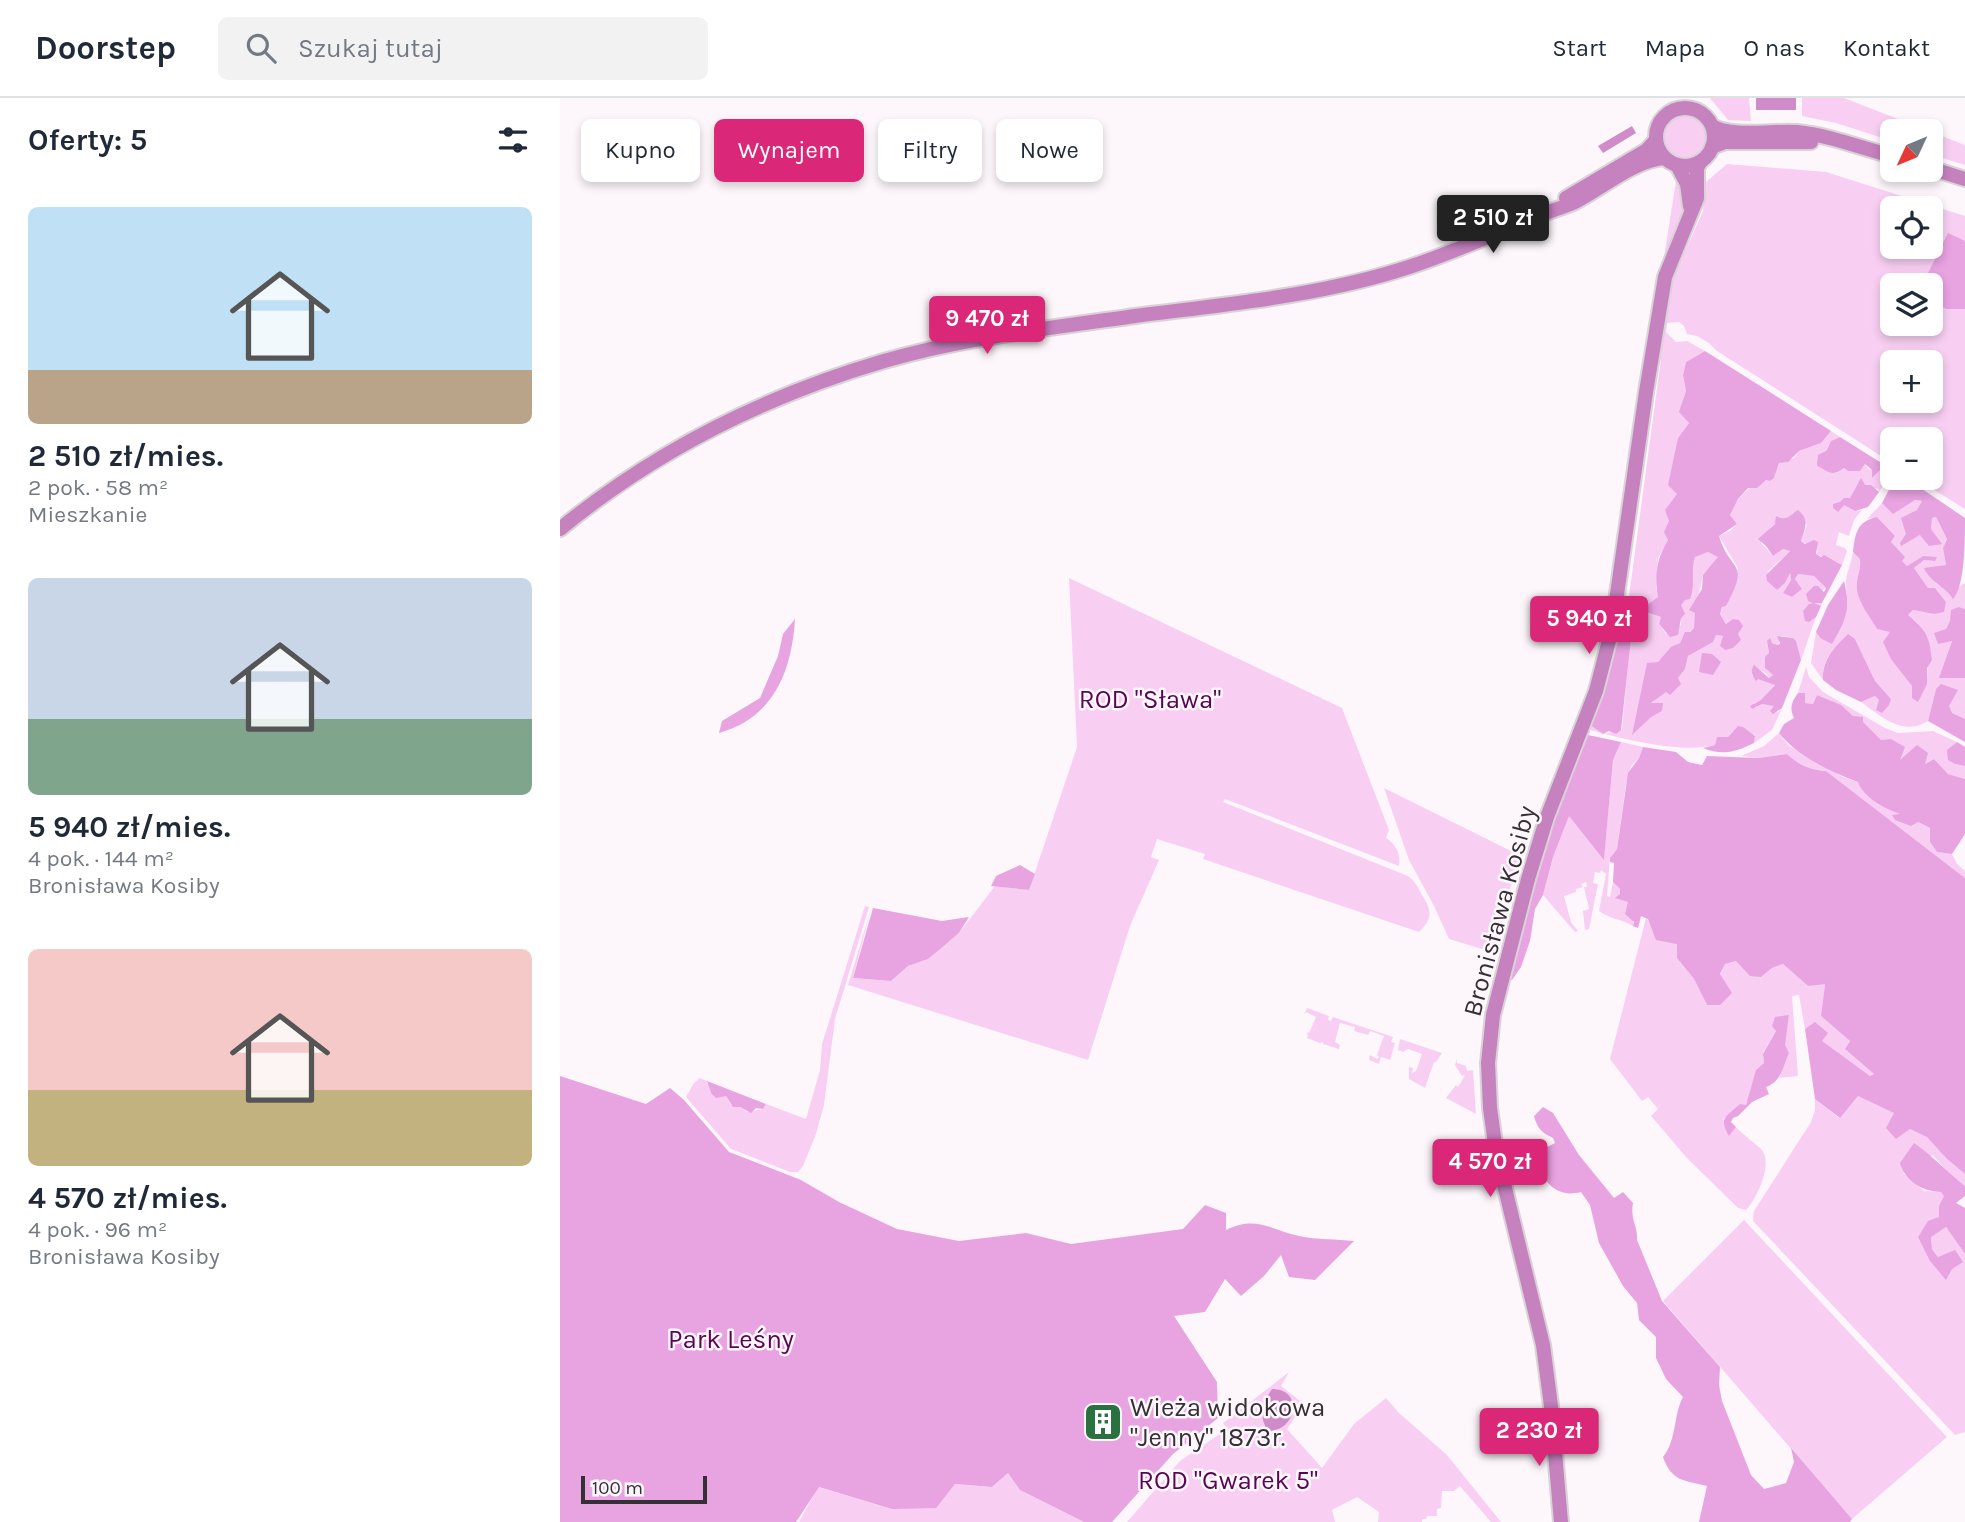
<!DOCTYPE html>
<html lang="pl">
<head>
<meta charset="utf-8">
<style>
	body { margin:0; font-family:Karla,sans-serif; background:#f2f2f3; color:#1f2937; height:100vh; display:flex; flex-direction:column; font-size:26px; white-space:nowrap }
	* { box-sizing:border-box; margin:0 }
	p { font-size:23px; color:#747a83 }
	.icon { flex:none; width:38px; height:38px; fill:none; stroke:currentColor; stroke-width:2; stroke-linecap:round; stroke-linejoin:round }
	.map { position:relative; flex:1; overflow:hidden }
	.side { display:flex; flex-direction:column; background:#fff; width:560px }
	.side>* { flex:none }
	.hud { position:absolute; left:21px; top:21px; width:665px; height:63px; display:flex; gap:14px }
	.needle { width:46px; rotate:226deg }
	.tools { position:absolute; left:1320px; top:21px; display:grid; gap:14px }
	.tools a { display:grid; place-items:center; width:63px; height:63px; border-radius:10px; background:#fff; box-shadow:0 4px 10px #0003; font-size:35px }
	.scale { position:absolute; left:21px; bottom:18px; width:126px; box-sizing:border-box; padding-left:7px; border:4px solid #353035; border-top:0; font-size:19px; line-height:24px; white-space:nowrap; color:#353035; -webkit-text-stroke:5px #fdf7fc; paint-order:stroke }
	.price { position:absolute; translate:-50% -60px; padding:0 16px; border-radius:7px; background:#db2777; color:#fff; font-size:23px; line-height:46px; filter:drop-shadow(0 2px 4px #0008) }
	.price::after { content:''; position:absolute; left:50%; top:42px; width:21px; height:16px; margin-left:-10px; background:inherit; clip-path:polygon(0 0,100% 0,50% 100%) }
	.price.selected { background:#222; color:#fff }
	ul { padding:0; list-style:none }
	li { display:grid; align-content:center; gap:14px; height:371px; padding:0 28px }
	li span { display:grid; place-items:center; height:217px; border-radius:10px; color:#555 }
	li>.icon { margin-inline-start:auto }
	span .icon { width:126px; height:126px; fill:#fffc; stroke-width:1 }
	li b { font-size:30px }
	h2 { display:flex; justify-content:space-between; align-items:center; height:84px; padding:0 28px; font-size:30px }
	.tag { padding:0 24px; border-radius:10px; background:#fff; box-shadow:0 4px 10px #0003; font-size:24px; line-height:63px }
	.tag.selected { background:#db2777; color:#fff }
	header { display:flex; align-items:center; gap:42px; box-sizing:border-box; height:98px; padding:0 35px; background:#fff; border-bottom:2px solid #e0e1e3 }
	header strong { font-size:33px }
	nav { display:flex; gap:38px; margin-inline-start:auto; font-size:24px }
	.search { width:490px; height:63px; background:#f2f2f3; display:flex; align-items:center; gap:18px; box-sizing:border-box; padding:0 24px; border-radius:10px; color:#747a83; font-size:26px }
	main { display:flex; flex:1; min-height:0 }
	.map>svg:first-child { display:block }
</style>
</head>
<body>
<header>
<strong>Doorstep</strong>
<div class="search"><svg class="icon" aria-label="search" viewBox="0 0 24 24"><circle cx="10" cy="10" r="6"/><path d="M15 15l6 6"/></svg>Szukaj tutaj</div>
<nav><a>Start</a><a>Mapa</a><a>O nas</a><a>Kontakt</a></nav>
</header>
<main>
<section class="side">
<h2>Oferty: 5<svg class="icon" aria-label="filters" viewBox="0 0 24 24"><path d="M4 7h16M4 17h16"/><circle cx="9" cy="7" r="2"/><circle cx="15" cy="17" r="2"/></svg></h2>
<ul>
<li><span style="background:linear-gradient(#bfe0f5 75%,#b9a48a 0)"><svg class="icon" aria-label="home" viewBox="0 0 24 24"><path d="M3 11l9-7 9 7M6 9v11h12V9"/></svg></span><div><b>2 510 zł/mies.</b><p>2 pok. · 58 m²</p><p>Mieszkanie</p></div></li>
<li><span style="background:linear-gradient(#c9d6e8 65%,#7fa58c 0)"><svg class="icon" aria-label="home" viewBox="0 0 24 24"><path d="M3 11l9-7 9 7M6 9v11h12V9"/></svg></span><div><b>5 940 zł/mies.</b><p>4 pok. · 144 m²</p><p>Bronisława Kosiby</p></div></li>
<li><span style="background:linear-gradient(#f6c9c9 65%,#c2b280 0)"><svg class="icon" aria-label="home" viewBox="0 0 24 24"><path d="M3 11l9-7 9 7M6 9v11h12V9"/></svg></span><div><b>4 570 zł/mies.</b><p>4 pok. · 96 m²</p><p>Bronisława Kosiby</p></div></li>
</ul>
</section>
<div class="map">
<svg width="1405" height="1424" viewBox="0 0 1405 1424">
	<rect width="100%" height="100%" fill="#fdf7fc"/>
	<!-- green -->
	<g fill="#f8cff3" fill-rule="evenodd">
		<path d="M1150,0H1189L1191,23L1168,22Z"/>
		<path d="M1242,0H1284L1405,47V67L1370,56V33H1332V43L1276,25L1242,18Z"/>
		<circle cx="1125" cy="39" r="24"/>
		<path d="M1167,66L1266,74L1405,118V411L1355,380H1370V341H1332V365L1157,253L1149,245L1137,238L1127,236L1124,228L1119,224L1107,225L1106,234L1116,244L1127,243L1145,253L1126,264L1123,277L1126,293L1120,314L1129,325L1118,340L1115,360L1117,396L1109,423L1108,442L1098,460L1096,489L1098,499L1086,514L1101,519L1099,526L1106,536L1121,527L1120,507L1133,486L1131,469L1135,459L1148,454L1158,458L1157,463L1143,477L1135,514V529L1122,540L1120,545C1092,557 1083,609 1073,636L1091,618L1102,613L1091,606L1118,580L1125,571L1128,558L1152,544L1156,537L1163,538L1162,542L1169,525L1166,526L1160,516L1178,470L1159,438L1170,433L1177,426L1170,417C1178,396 1192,385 1214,380L1219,365L1234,360L1239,353L1261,345L1271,333L1280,339L1271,343L1257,368C1269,374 1273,379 1284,370L1288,373H1300L1305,366L1308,371L1312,372V380L1323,369L1325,377H1330L1319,394L1318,391L1298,386L1290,401L1284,407L1295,413L1302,412L1294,422L1289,438L1279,434L1276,447L1285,450L1287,453L1282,467C1275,461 1264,460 1256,456L1258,452L1241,443L1247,427L1233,414L1230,420C1215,422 1206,432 1201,445L1213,458L1223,451L1230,453L1208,473L1207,483L1217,492L1225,485L1230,475L1231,482L1223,495L1232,499L1242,491L1235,481L1238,476L1254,478L1266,490L1261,493L1254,505H1262L1261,508L1253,506L1252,521L1256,519L1241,562L1233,540L1221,538L1218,547L1207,543L1209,555L1205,570L1213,577L1209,580L1206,575L1192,569V577L1215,586L1201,603L1194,605L1195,610L1202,606L1214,607L1217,615L1222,610L1212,632L1194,645L1195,637L1173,633L1168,639L1157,640L1155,647C1122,656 1063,641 1030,632V627L1043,636L1062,632L1070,541L1055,545L1058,525L1065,528L1101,261L1095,266L1104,207L1114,178L1143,113L1146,84ZM1332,110H1370V149H1332ZM1332,187H1370V226H1332ZM1332,264H1370V303H1332Z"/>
		<path d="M1118,81L1127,106L1102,172L1116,83Z"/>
		<path d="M1355,402L1362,403L1341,447L1360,437L1381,446L1371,431L1372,420L1376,419L1387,441L1383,450L1386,467L1365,471L1367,476L1375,485L1389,494L1405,485V511L1399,509L1386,531L1392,542L1380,579L1405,580V621L1391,615L1376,591L1368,623C1342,639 1321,618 1301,604L1315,598L1319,602L1331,601L1315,583L1295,541C1275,549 1262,558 1263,582L1251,565L1256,534L1260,540L1287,496C1283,478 1290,472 1293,454L1300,461C1301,471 1298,475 1297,484C1294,500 1310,518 1317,531L1331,533L1344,577L1352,588L1367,586C1367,549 1379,541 1348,517L1353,512L1374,516L1386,504L1375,490H1368L1354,470L1364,462L1375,463L1363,458L1347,468L1342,463L1344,459L1331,444L1335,438L1317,419L1307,421L1322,405L1334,415Z"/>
		<path d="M509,480L782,610L829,732L826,740C836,746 841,757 839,768L665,701L663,704L848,778C855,783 858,790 862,797C872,812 873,821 859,834L643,761L645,756L597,741L591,759L599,762L570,828L528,962L288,887L311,811L293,880L331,883L348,868L368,861L399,835L435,788L469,792L517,649Z"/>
		<path d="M1246,569L1249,579L1263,594L1325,630L1338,635L1373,633L1397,644L1388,652L1395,666L1405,668V681L1388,676L1374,661L1364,666L1339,664C1315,635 1292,611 1257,597L1253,606L1245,605V595H1238Z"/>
		<path d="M1219,635L1228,647L1283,679L1298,684L1343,717L1370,730V744L1377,754L1392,756L1397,766L1405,773V780L1266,673C1250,672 1239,667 1227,656L1198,660L1181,658L1204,648Z"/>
		<path d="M1061,644L1083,649L1079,660L1071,668L1066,686L1057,751L1050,760L1047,798L1050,799L1053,784L1060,791V796L1056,800L1069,804C1067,813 1075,819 1073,828C1061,821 1050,821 1039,813L1046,776L1041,772L1040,775L1035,774L1033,785L1038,786L1029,831L1025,832L1023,813L1029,811L1024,789H1027L1026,784L1021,786L1023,789L1016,791V794L1004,798L1011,824L1018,833L1015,834L983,797L993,759L1009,717L1044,761L1053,662Z"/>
		<path d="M824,690L955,755L961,752L932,854L889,841L875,810L849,762Z"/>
		<path d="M305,808L309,809L275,921L264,1007L256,1036L243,1068L238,1074H230L171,1051L126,999L134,985L140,980L147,983L151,995L166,998L171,1007L180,1009L187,1014L203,1011L206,1006L246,1021L260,972L262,946Z"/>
		<path d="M1086,820L1117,846V860L1134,881L1147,907L1165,866L1176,863L1201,879L1212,870L1223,866L1248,888L1265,885L1261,918L1290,943L1285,951L1314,976L1310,978L1261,943L1255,925L1245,931L1239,897L1232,898L1238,978L1219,980L1229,955L1224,947L1229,918L1215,919L1216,933L1203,955L1204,965L1191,989L1189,1001L1185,1008L1163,1021L1169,1037L1176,1029C1184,1038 1193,1043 1201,1051C1214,1064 1197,1101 1186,1112L1178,1110L1127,1060L1091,1018L1098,1011L1088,999L1082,1003L1050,961Z"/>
		<path d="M747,910L769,918L768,922L771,923L773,919L833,939L831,944L835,945L830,962L821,959L819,966L809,962L810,957L817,961L819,959L817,957L824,938L810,933L808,937L794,933L795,929L780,925L775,944L780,947L779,951L763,946V944L760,945L747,940L748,937L746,934L749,935L756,919L746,914L744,917Z"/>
		<path d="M840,941L882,955L876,964H874L865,990L849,981V969L853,970L852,975L856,973L862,956L848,951L843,954L838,952Z"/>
		<path d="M897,961V965L906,968L907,973L913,972L916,1016L886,1000L896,987L898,989L905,977L902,978L895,967Z"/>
		<path d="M1298,998L1335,1015L1336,1041L1350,1031L1367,1038L1387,1061L1405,1076V1088L1390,1077L1373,1057L1343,1075L1364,1093L1381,1094L1385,1098L1379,1119L1358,1139L1379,1159L1372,1151L1371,1138L1386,1129L1405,1156V1334L1395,1337L1193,1123L1194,1113L1251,1024L1255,1012V1001L1279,1020Z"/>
		<path d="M1184,1122L1387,1339L1292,1421L1103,1203Z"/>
		<path d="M729,1274L721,1288L744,1306L727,1331L762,1370L794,1326L826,1300L839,1315L887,1357L941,1424H931L900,1388L894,1393H882L881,1410L877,1411V1418H867L866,1421H862V1424H818L819,1414L797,1399L772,1412L775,1424H567L620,1363L667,1331L663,1325ZM712,1291C723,1296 734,1299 734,1312H702Z"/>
		<path d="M448,1375L460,1392L524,1424H239L258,1389L332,1411L395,1386L432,1389Z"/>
	</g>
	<!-- forest -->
	<g fill="#e8a3e1">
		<path d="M1388,135L1405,143V211H1387L1370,204V187H1362Z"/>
		<path d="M1145,253L1271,333L1261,345L1239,353L1228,364L1219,365L1214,380L1210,383L1206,382L1197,390H1188L1178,401L1170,417L1177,426L1159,438C1170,475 1191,462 1166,508L1162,509L1160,516L1166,526L1173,521L1179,522L1183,528L1178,536L1181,542L1173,550L1165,552L1160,548L1163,538L1156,537L1153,544L1128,558L1125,571L1118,580L1121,586L1110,597L1106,594L1091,605H1103L1102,613L1091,619L1072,637L1087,565L1098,564L1111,549L1120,545L1125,534H1130L1134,530L1135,515L1129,512L1142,491L1143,477L1158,459L1148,454L1135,459C1130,473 1136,487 1130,501L1125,502L1121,507L1125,516L1121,520L1118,537L1110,539L1099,526L1101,519L1086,514L1083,510L1098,499C1094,477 1097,460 1108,442L1104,434L1109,423L1105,412L1117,396L1108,387L1118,340L1129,325L1119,314L1126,293L1123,277L1126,264Z"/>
		<path d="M1280,339L1331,371L1330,377H1326L1322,370L1312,380V372L1305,366L1300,373H1288L1284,370C1272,379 1269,374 1257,368L1258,357L1266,353L1271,343Z"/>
		<path d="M1301,380L1305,387H1311L1319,394L1308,409L1295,413L1284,407L1278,414L1273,410V406L1280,404L1284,400H1290Z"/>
		<path d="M1335,380H1346L1405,420C1405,443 1405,488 1393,501C1385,488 1370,485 1364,470L1386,467L1383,450L1387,441L1376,419L1372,420L1371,431L1382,446L1369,448L1360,437L1341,448L1340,445L1346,436L1341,420L1357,412L1362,403L1355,402L1333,416L1322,405Z"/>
		<path d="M1238,412C1250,422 1245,430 1241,443L1245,446L1254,442L1258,444L1256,456L1261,459L1264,457L1282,467L1262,505H1254L1261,508L1256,519L1249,524L1245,523L1243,513L1249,506L1253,505L1248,503L1246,496L1254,488H1258L1264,494L1266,490L1254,478L1238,476L1235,481L1242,491L1232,499L1223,495L1231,482L1230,475L1225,485L1217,492L1207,483L1206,477L1230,453L1223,451L1213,458L1206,448L1198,441L1215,426L1216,418C1228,424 1229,417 1238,412Z"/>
		<path d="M1317,419L1335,438L1331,444L1345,459L1342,463L1347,468L1363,458L1377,459L1375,463L1364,462L1354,470L1368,490H1375L1386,504L1384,514L1374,516L1353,512L1348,517C1367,533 1369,537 1372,562L1367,570V586L1358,604L1352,600V588L1331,561L1323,544L1330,534L1317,531C1310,518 1294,500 1297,484C1298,475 1301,471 1300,461L1293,454C1295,436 1297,423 1317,419Z"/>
		<path d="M1284,483C1291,512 1286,521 1272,546L1260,540L1256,534L1268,507Z"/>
		<path d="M1399,509L1405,511V580H1379L1392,543L1378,546L1374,535L1386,531L1390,523L1391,512Z"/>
		<path d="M235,521C232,572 214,620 159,635L162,623L200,600L218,558L223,536Z"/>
		<path d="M1288,536L1295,541L1315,583L1331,601L1329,607L1322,615L1316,612L1319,602L1315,598L1301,604L1276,592L1263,582C1262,562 1274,550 1288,536Z"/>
		<path d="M1217,538L1233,540L1236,543L1241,562L1222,610L1213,616L1210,613L1214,608L1202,606L1192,611L1190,608L1201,602L1215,587L1198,581L1196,583C1192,578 1190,572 1194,567L1209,580L1213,577L1205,570V559L1209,555L1207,543L1210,540L1212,545L1218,547L1220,545Z"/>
		<path d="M1071,540L1061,632L1056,636L1049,633L1043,636L1030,627L1055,545Z"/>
		<path d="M1142,555L1152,556L1161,564L1153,577L1139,574Z"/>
		<path d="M1381,586L1398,592L1389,608L1392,615L1405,621V644L1368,623L1376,591Z"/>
		<path d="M1238,595H1245V605L1253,606L1257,597L1281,607L1293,618L1303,619V624L1321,642L1331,641L1345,649L1340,662L1357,647L1368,655L1365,666L1374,661L1388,676L1405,681V736L1392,756L1377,754L1370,744V730L1358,724L1351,728L1335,722L1332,717L1340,716C1324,710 1304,700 1298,684C1271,674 1237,658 1219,635L1224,626L1234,620C1229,609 1232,604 1238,595Z"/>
		<path d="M1178,628L1183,629L1195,638L1194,645C1176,654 1162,658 1143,650L1155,647L1157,639H1168Z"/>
		<path d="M1028,637L1061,644L1053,662L1044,762L1009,718L993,759L983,797L975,811L970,843L961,869L952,882L946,879L995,712L1023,641Z"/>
		<path d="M1397,644L1405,649V668L1395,666L1388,662L1387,652Z"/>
		<path d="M1083,649L1116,654L1128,664L1142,667L1147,658L1198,660L1227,656C1239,667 1250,672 1266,673L1405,780V1076L1387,1061L1367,1039L1350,1031L1336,1041L1326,1030L1334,1015L1298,998L1280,1020L1255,1001L1245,931L1255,924L1268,935L1262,943L1310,978L1314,976L1285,951L1290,943L1261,918L1265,886L1248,888L1223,866L1212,870L1201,879L1190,878L1176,863L1165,866L1160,876L1172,895L1160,907H1147L1134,881L1117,860V846L1096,842L1088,821L1081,818L1078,830L1073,828L1074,824L1065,816L1068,804L1055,800L1060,796V791L1053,784L1054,765L1050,764V760L1057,751L1068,675L1079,660Z"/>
		<path d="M460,767L475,776L469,792L431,788L436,778Z"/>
		<path d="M313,810L382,823L409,819L399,835L379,852L368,861L348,868L331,883L293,880Z"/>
		<path d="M1229,917L1225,947L1229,955C1223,969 1221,984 1206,989L1209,996L1192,1004L1178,1018L1173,1020L1171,1024L1176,1029L1169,1038C1158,1019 1166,1019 1180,1006L1186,1007L1196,972L1204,965L1203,956L1216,933L1212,928L1215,919Z"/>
		<path d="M0,978L86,1006L110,990L124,1002L169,1054L241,1082L279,1104L337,1131L399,1143L466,1135L511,1146L623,1131L645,1107L666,1115V1132C697,1117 711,1132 739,1138C757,1142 777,1141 794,1143L755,1182L729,1179L721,1157L704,1178L681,1198L665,1181L645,1214L614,1218L657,1284L658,1320L613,1356L552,1424H524L460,1392L448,1375L432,1389L395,1386L376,1410L332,1411L259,1389L236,1424H0Z"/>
		<path d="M147,983L206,1006L203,1011L196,1010L191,1015L180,1009H173L166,998L156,1000L151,995Z"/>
		<path d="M983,1009L993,1015L1019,1057L1054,1100L1063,1094L1073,1105C1070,1123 1078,1127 1077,1142L1102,1203L1160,1269L1159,1287L1162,1303L1191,1377L1204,1391L1226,1385L1234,1364L1231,1350L1292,1421L1290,1424H1139L1147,1388C1124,1382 1112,1384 1103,1359C1117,1341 1113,1318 1123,1299L1106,1281L1096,1260V1239L1079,1222L1077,1205L1063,1188L1039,1145L1030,1107L1021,1094C994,1101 981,1081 974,1056L995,1045L993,1040C982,1035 977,1030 974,1018Z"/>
		<path d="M1354,1045C1373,1058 1387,1074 1405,1088V1098L1396,1105L1405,1110V1156L1386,1129L1371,1139L1372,1151L1378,1159L1395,1152L1403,1164L1392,1171L1386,1182L1370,1163L1358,1139L1368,1123L1379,1119V1108L1384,1098L1381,1094C1362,1093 1346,1084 1340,1065Z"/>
	</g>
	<!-- water -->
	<g fill="#d08cc9">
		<rect x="1196" y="0" width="40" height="12"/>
		<path d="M1072,28L1076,35L1043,55L1038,48Z"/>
		<path d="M712,1291C744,1291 737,1333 708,1333C698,1319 703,1304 712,1291Z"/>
	</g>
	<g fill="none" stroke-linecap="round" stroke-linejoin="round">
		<defs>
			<g id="secondary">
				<circle cx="1125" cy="39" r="29"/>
				<path d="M1152,28C1173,40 1213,32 1237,34C1269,37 1301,50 1332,58"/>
				<path d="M1152,49L1165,44H1251"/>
				<path d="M1117,67L1127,86L1130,108"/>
				<path d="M1370,70L1405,81"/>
				<path d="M1006,100L1087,52L1096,42"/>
				<path d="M0,431C96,352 205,298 324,263C406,239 492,230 575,218C668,206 760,198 849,169C892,155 934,136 976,119C989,113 1002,110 1015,104C1041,91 1076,61 1105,60"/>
				<path d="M1001,1424L991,1308L983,1247L936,1053L930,1010L928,965L933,917L968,781L987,719L1036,593L1052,531L1086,294L1105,179L1137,100V70L1140,64"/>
			</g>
		</defs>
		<!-- secondary casing -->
		<use href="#secondary" stroke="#d9d3d8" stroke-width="18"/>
		<!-- secondary -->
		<use href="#secondary" stroke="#c681bf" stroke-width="14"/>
	</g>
	<!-- icons -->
	<defs>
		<symbol id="building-square" viewBox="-11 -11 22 22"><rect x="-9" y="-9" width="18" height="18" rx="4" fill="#29713f" stroke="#fdf7fc"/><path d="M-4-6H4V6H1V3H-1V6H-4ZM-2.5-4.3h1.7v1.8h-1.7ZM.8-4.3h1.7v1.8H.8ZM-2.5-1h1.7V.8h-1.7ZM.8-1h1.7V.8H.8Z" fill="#fff"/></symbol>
	</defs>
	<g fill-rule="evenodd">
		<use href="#building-square" x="521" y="1302" width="44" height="44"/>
	</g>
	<g text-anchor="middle" stroke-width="5" stroke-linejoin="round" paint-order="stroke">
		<!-- park labels -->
		<g font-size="26" fill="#590455" stroke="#fdf7fc">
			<text x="590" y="610">ROD "Sława"</text>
			<text x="171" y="1250">Park Leśny</text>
			<text x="668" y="1391">ROD "Gwarek 5"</text>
		</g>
		<!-- street labels -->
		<g font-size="26" fill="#353035" stroke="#fdf7fc">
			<text transform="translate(939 813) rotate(-75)" y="9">Bronisława Kosiby</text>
		</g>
		<!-- poi labels -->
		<g font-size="26" fill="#353035" stroke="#fdf7fc" text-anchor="start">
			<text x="570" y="1318">Wieża widokowa<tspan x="570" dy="30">"Jenny" 1873r.</tspan></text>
		</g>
	</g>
</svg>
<div class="tools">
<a><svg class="needle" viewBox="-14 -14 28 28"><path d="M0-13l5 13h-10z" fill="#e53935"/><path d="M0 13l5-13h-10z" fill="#747a83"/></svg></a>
<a><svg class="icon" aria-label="locate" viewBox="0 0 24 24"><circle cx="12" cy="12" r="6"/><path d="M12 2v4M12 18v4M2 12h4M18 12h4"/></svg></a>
<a><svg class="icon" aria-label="layers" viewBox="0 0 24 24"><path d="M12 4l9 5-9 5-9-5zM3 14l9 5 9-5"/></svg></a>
<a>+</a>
<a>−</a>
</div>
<div class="scale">100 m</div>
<b class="price selected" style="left:933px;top:157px">2 510 zł</b>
<b class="price" style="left:427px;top:258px">9 470 zł</b>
<b class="price" style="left:1029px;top:558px">5 940 zł</b>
<b class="price" style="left:930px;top:1101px">4 570 zł</b>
<b class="price" style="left:979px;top:1370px">2 230 zł</b>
<div class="hud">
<a class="tag">Kupno</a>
<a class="tag selected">Wynajem</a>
<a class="tag">Filtry</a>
<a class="tag">Nowe</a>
</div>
</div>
</main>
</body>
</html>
